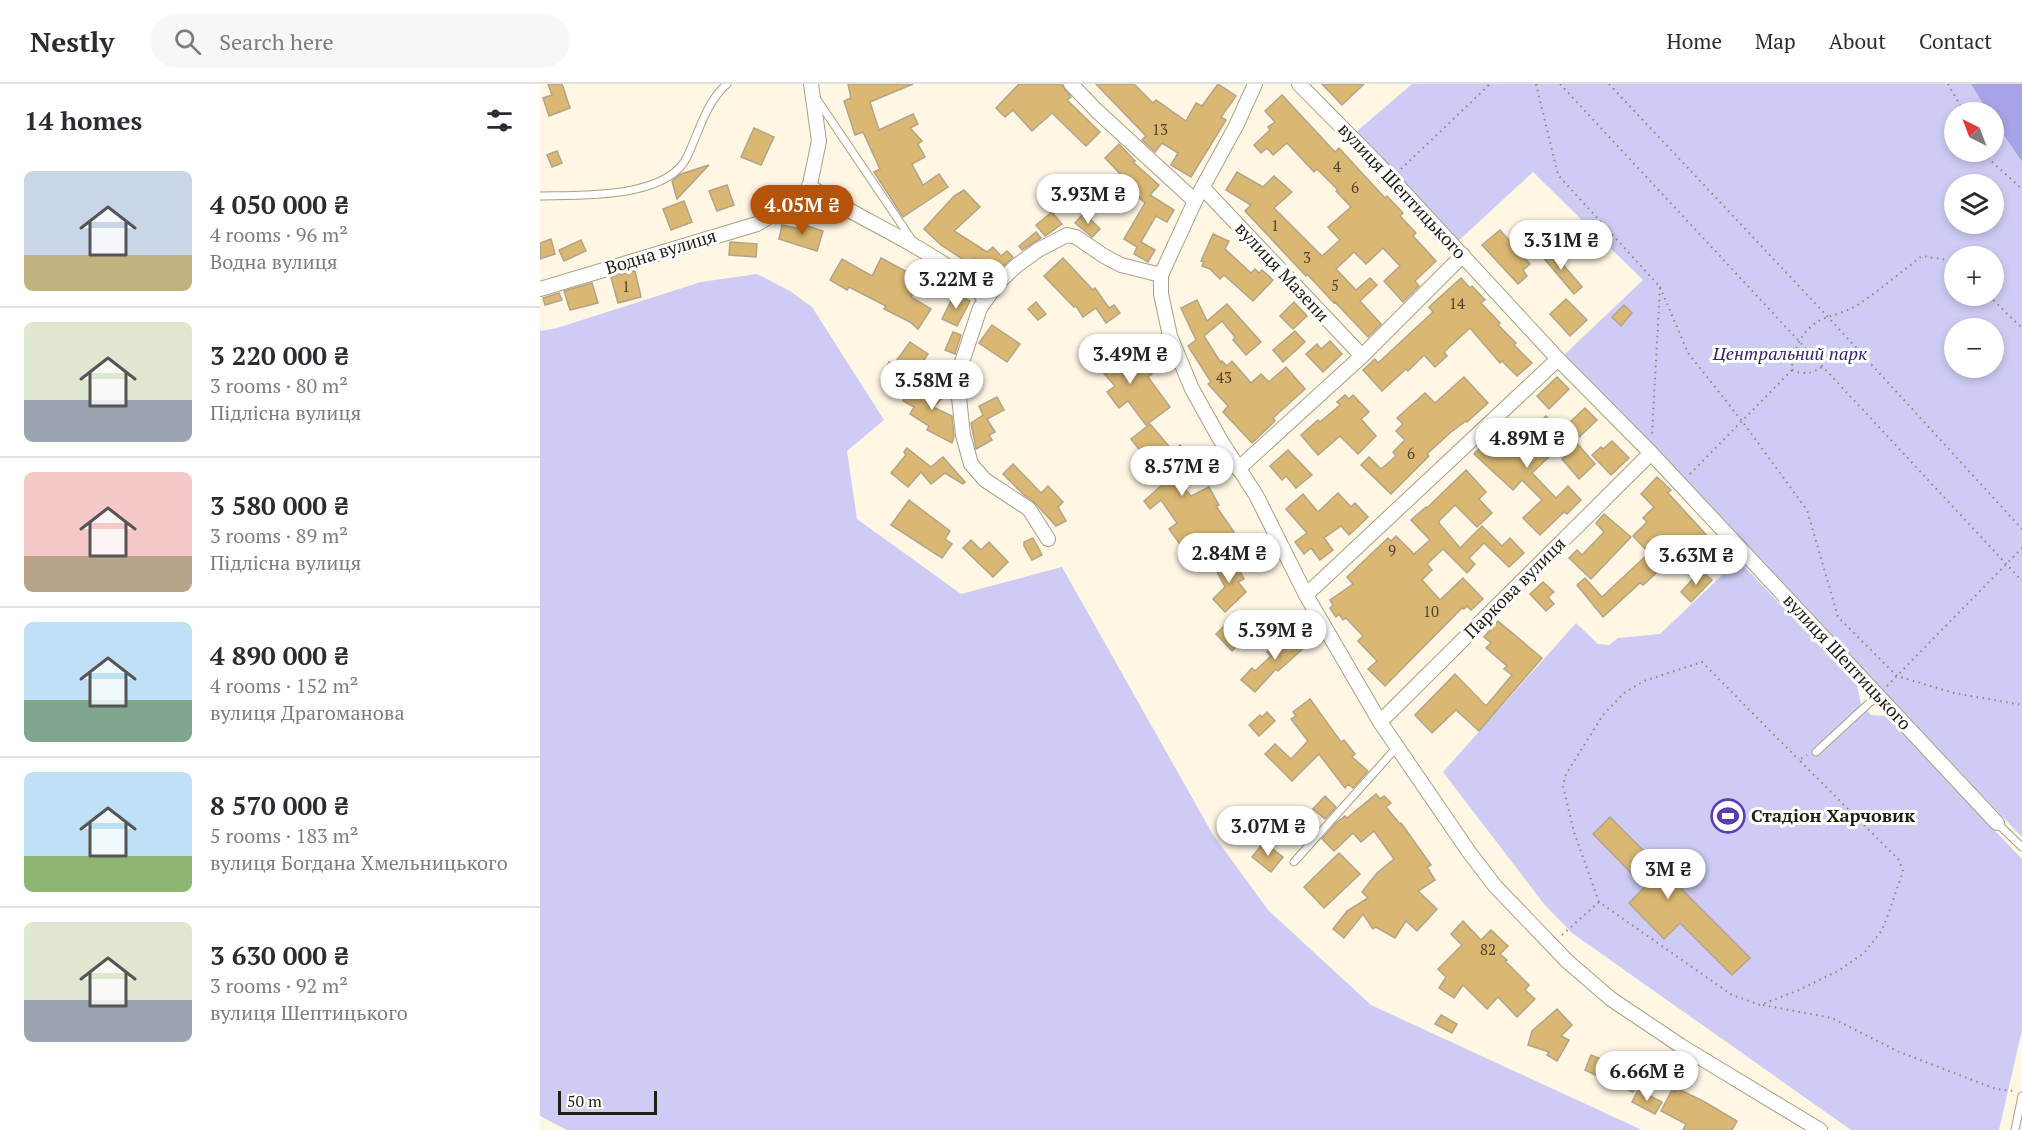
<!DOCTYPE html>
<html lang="en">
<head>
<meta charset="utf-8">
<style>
	body { margin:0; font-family:"PT Serif",serif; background:#f7f7f7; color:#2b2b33; height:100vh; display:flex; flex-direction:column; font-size:22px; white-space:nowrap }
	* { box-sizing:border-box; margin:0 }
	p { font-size:20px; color:#7c7c81 }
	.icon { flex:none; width:33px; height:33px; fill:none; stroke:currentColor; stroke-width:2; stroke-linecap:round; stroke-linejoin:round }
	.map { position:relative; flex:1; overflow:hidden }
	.details { display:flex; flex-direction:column; background:#fff; width:540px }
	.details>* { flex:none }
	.needle { width:39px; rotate:318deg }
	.tools { position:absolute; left:1404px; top:18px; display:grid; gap:12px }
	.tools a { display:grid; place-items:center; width:60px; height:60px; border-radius:50%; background:#fff; box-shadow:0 3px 9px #0003; font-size:30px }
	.scale { position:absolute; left:18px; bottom:15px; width:99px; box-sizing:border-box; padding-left:6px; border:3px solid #221d12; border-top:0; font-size:16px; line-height:21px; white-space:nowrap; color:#221d12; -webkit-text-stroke:4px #fff; paint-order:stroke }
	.price { position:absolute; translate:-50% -51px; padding:0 14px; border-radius:21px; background:#fff; color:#222; font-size:20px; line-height:39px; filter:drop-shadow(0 2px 3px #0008) }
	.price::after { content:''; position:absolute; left:50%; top:36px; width:18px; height:14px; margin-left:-9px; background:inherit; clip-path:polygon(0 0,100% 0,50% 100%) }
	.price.active { background:#b45309; color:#fff }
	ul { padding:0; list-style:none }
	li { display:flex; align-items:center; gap:18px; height:150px; padding:0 24px }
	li+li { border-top:2px solid #e1e1e2 }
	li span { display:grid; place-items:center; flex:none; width:168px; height:120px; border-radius:9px; color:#555 }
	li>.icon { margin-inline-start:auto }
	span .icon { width:72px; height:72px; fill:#fffc; stroke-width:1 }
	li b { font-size:26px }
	h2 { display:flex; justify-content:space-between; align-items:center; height:72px; padding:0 24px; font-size:26px }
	header { display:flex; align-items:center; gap:36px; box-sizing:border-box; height:84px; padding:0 30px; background:#fff; border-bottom:2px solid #e1e1e2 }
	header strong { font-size:28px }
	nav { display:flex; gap:33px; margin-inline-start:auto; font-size:21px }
	.search { width:420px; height:54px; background:#f7f7f7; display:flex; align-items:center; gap:15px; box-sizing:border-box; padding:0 21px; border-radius:33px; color:#7c7c81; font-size:22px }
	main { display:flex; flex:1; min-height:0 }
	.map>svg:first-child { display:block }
</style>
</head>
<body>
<header>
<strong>Nestly</strong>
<div class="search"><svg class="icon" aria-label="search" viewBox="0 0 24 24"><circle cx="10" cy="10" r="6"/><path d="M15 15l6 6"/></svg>Search here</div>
<nav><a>Home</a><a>Map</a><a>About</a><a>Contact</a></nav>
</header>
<main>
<section class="details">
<h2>14 homes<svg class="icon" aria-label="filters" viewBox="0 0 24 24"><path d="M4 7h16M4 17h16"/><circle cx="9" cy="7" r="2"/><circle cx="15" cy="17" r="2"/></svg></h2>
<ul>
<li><span style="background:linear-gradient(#c9d6e8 70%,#c2b280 0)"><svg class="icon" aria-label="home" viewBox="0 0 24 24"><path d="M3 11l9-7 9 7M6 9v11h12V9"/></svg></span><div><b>4 050 000 ₴</b><p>4 rooms · 96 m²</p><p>Водна вулиця</p></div></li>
<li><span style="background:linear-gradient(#dfe7d0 65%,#9aa5b1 0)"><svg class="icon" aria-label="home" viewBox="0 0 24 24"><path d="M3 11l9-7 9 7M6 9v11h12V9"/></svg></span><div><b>3 220 000 ₴</b><p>3 rooms · 80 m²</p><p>Підлісна вулиця</p></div></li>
<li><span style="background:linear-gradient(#f6c9c9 70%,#b9a48a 0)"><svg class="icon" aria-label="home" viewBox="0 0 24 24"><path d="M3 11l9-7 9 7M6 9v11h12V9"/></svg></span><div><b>3 580 000 ₴</b><p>3 rooms · 89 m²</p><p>Підлісна вулиця</p></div></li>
<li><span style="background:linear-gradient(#bfe0f5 65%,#7fa58c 0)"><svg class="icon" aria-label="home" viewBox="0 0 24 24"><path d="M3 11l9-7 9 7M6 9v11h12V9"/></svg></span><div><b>4 890 000 ₴</b><p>4 rooms · 152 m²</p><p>вулиця Драгоманова</p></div></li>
<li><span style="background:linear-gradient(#bfe0f5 70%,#8fb573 0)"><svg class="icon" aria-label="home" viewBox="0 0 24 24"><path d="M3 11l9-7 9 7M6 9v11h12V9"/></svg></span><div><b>8 570 000 ₴</b><p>5 rooms · 183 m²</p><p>вулиця Богдана Хмельницького</p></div></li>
<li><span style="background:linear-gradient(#dfe7d0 65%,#9aa5b1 0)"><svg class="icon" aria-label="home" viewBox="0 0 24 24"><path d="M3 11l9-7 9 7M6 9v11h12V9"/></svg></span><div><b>3 630 000 ₴</b><p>3 rooms · 92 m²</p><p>вулиця Шептицького</p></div></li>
</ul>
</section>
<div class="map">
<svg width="1482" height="1046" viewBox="0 0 1482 1046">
	<rect width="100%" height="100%" fill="#fff6e4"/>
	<!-- green -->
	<g fill="#ceccf4" fill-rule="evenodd">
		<path d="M872,0H1431L1448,28H1414V68H1454V37L1482,78V753L1023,272L1103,196L993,88L916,159L816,48ZM1414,100H1454V140H1414ZM1414,172H1454V212H1414ZM1414,244H1454V284H1414Z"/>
		<path d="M217,190L250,207L272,223L344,336L307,367L317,435L421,510L522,483L672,749L728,826L831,921L1102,1046H27L0,1032V247L17,244L161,198Z"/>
		<path d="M1198,476L1317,601L1321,620L1331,631L1346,632L1482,775V946L1459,1046H1311L1032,849L1004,820L903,688L1036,539L1058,560L1069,561L1078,554L1120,550Z"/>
	</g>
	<!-- water -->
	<path fill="#a8a3e6" d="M1431,0H1482V78L1454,37V28H1448Z"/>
	<!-- building -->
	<g fill="#dab873" stroke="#b3a488" stroke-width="1.5">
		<path d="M8,0H22L30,24L9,32L3,14L12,11Z"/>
		<path d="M308,0H373L330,18L339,46L373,30L378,40L370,44L382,57L378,60L385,73L372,80L383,101L399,90L408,103L363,133L334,88L340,85L323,48L315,51L304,17L311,14Z"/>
		<path d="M479,0H521L531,13L527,16L560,48L546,62L512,29L492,47L473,26L465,33L456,24Z"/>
		<path d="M556,0H594L613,19L616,16L646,37L656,19L662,22L678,0L696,12L681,33L686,36L651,93L631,81L638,69L622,59L615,68L602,56L606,52Z"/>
		<path d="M782,0H824L802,21Z"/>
		<path d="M742,11L795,68L799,64L845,114L847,112L863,129L860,132L876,149L873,152L896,177L875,197L879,202L863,218L844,197L860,182L843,164L826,180L814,168L796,185L816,206L830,194L837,201L820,217L841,240L828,253L795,218L794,219L767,190L766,192L705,127L711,121L686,106L697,88L723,103L734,92L752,108L734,124L782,172L800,156L788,143L811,123L796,107L798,106L777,85L774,88L747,59L733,71L727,64L721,69L714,61L730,46L728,43L735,38L725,27Z"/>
		<path d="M214,44L234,53L221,81L201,73Z"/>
		<path d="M579,60L595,77L593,78L619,101L610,111L634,126L627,138L616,132L601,158L615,166L608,178L594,170L597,163L584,155L605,119L586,102L589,99L565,74Z"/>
		<path d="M17,67L22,79L12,83L7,71Z"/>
		<path d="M169,81L137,115L132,97L141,90Z"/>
		<path d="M187,101L194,121L177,127L169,107Z"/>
		<path d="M424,106L440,123L414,147L447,168L453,163L461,172L467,167L473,173L450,194L434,174L430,180L401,161L384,145L414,112Z"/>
		<path d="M144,117L152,138L131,146L123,125Z"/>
		<path d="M512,128L522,140L505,152L496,141Z"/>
		<path d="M544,129L560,145L552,153L535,139Z"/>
		<path d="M262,140L283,147L277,167L239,155L242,141L260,145Z"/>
		<path d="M960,146L990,180L983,186L987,192L978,200L942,161Z"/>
		<path d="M496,148L501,154L482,166L479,162Z"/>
		<path d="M673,150L689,157L685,165L711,189L715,185L719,189L722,186L733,196L713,217L684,191L680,195L670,185L662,182L664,178L661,177Z"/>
		<path d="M11,155L15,170L0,175V159Z"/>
		<path d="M41,156L46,167L24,177L19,166Z"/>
		<path d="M190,158L217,160L216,173L189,171Z"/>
		<path d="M1009,164L1042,203L1034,210L1001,171Z"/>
		<path d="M341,174L369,189L372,184L385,192L371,213L391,225L378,245L370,238L344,225L346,222L309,203L307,206L290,196L302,175L332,192Z"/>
		<path d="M523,174L553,206L555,204L569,224L574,221L580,229L566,239L556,224L543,233L536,222L534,223L504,192Z"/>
		<path d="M95,187L101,213L78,219L71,193Z"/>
		<path d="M921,194L930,204L932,202L945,216L941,219L960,239L958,241L976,259L974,261L992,279L977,292L962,277L960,279L930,244L904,268L907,272L895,283L884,271L868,287L866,285L842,307L823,286L835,275L838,279L893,228L889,223Z"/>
		<path d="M52,199L58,219L30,226L24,207Z"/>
		<path d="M19,209L22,216L5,221L3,214Z"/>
		<path d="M415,209L430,217L417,242L402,235Z"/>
		<path d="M1026,215L1047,236L1030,252L1010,230Z"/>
		<path d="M657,216L667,237L687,220L721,258L706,271L693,256L695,253L682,237L664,252L681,279L682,277L687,282L692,277L711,299L721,290L729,298L746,283L765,305L733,334L735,337L712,359L683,328L688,322L668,300L671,298L648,262L656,256L641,224Z"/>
		<path d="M496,218L506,230L498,236L488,225Z"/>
		<path d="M754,218L767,232L753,245L740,232Z"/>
		<path d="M1084,221L1092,229L1081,242L1072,233Z"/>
		<path d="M452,241L480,260L467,278L439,259Z"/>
		<path d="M755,247L765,258L743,278L733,266Z"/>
		<path d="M413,248L421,251L415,270L405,266Z"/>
		<path d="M552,255L579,286L597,274L600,280L604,277L612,290L608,293L630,323L606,341L588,317L579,324L567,308L575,302L541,263Z"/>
		<path d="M790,257L802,270L783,288L766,270L777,260L781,265Z"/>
		<path d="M370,258L388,270L368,299L345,287L349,278L354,280Z"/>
		<path d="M924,293L948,319L927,338L926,337L911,348L887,370L889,372L851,410L821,381L829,373L841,385L856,372L853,368L865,356L856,347L863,340L857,334L885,309L895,319Z"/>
		<path d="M1017,293L1029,305L1009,325L997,312Z"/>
		<path d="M407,295L409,298V308L393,323L412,332L414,353L412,359L387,346L389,342L370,330L374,323L363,317L371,302L390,311Z"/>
		<path d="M805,311L809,315L813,311L829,328L821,335L836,352L818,370L800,352L778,371L761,351L778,336L780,338L800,321L797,318Z"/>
		<path d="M457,313L464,326L447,335L455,348L449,351L452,356L436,365L431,339L443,331L439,322Z"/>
		<path d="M1045,324L1057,336L1035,357L1055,380L1039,395L1022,375L1030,367L1016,351Z"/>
		<path d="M1006,332L1019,346L1000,363L1009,373L992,389L1016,414L1028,402L1041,416L1027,430L1024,428L1000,451L983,434L1002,416L982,396L973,406L934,370L943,361L941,359L950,351L952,354L965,340L968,343L972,339L984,352Z"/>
		<path d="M610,340L633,367L640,361L655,379L636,394L651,412L669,403L679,421L676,422L694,448L652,477L629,445L637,439L621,416L610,425L604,417L623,400L603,376L606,374L591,355Z"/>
		<path d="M1072,357L1089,374L1071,391L1052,371L1061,363L1063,365Z"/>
		<path d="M367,364L391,383L403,373L425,398L423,400L405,389L391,400L381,388L368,403L351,389L366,371L364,368Z"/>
		<path d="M748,366L772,391L756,404L746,392L742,396L730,382Z"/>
		<path d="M473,380L501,409L508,402L523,418L518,423L526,437L516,442L494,418L483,410L463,390Z"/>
		<path d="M926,386L946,408L939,415L952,429L937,443L915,421L899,437V439L920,464L942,442L962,462L970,454L984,469L969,483L944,459L929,474L935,480L927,489L903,465L887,480L892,486L882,496L900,516L923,494L943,515L931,526L927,522L924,525L922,524L845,602L828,585L837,577L818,557L823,552L806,534L803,536L799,530L796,533L790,524L793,521L790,516L813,500L807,493L848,454L851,457L856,452L874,470L890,456L871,436L886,423L887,424Z"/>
		<path d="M1117,393L1131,406L1128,409L1171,456L1154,471L1146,462L1103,501L1100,499L1063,533L1037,501L1045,494L1062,513L1109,469L1093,452L1107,438L1103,434L1114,423L1101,410Z"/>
		<path d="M798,409L811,423L815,419L828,433L809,451L801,442L784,454L793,466L780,476L771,464L764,470L755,458L767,449L746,425L763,410L778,428Z"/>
		<path d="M369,416L410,447L405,455L412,460L402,474L351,441Z"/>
		<path d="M1064,430L1091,453L1051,495L1029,474L1037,466L1042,471L1064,448L1056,439Z"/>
		<path d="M493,454L502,471L492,476L484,462V458Z"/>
		<path d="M431,456L441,466L449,458L468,478L453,493L423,464Z"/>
		<path d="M692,473L704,495L698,498L706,508L685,528L673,515L685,503L674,482Z"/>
		<path d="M1161,486L1172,496L1151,518L1141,508Z"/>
		<path d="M1003,498L1014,508L1008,513L1014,520L1006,527L990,510Z"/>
		<path d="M695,531L703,540L706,537L714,546L692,567L676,550Z"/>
		<path d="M958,537L1002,574L939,647L916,626L892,649L875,631L915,590L946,622L972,591L964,585L967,582L946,564L951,559L944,553Z"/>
		<path d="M749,548L752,552L755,549L766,562L738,587L736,585L715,608L701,596L712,584L715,587L731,572L727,568Z"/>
		<path d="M770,615L801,658L804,656L815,670L812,673L828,687L813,704L808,700L805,704L779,670L752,697L725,670L735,660L751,675L768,657L751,635L756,632L753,628Z"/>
		<path d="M727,628L735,637L719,652L709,641L720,631L722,633Z"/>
		<path d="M836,710L840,715L844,712L851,719L846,723L860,740L861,739L891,781L887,783L895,796L878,807L897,825L877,847L866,837L855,854L836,843L833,845L823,830L804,854L793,845L807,827L828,814L822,808L837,789L854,775L834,747L821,758L813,749L794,767L782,755L797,738L805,732L807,734Z"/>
		<path d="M785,712L796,723L785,735L773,725Z"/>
		<path d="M1070,733L1210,874L1192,891L1140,839L1124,855L1089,819L1105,803L1053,750Z"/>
		<path d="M724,758L743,773L731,788L712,773Z"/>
		<path d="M799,769L820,790L784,824L764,803Z"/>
		<path d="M923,837L941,856L951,846L968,862L960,870L967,876L965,877L989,901L985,906L995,915L977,933L958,913L947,925L923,901L914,914L899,904L906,893L898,885L922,861L911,850Z"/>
		<path d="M1017,925L1032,941L1021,952L1029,956L1017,977L1007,971L1009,968L988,961L992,947Z"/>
		<path d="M901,931L917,940L912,949L895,940Z"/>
		<path d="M1100,970L1109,974L1093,1008L1045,986L1051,971L1092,988Z"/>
		<path d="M1136,1004L1163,1017L1197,1037L1192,1046H1143L1146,1040L1121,1027L1132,1006L1135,1008Z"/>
		<path d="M1098,1006L1122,1018L1115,1030L1092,1018Z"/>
	</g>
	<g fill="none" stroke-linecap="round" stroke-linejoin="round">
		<defs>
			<g id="service">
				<path d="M276,14L372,156"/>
				<path d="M0,112C40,111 127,115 147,73C159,48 166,18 187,0"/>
				<path d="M1276,668L1339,610"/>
				<path d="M1457,739L1482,763"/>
				<path d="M754,778L857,663"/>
				<path d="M1475,1046L1482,1012"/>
			</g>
			<g id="minor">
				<path d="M531,0L557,27L655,117"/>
				<path d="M715,0L696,42L655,117L621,191V210L630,252L652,305L681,357L716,411L766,511L840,638L929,768L955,802L1027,877L1071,915L1141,962L1280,1046"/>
				<path d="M759,0L837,79L1018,275L1111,369L1457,739"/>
				<path d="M269,102C314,132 363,152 407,182C421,192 435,200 445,216"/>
				<path d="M663,104L822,272"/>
				<path d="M0,205L217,140L265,110L269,105L279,57L271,0"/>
				<path d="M698,385L822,272L923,171"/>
				<path d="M508,455L489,425L445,396L431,380L423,351L418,304L419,287L440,224L458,199L476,182L498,166L527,151L536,153L564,172L581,181L621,191"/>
				<path d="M766,511L1018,275"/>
				<path d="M840,638L1111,369"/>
			</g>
		</defs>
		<!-- service casing -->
		<use href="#service" stroke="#ac9e82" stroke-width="9"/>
		<!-- minor casing -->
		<use href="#minor" stroke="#ac9e82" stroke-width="16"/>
		<!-- path -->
		<g stroke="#8e8778" stroke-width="2" stroke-dasharray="1.5 4.5" stroke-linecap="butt">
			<path d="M996,0L1018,91L1120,203L1112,351"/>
			<path d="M1020,0L1482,497"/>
			<path d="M1069,0L1288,233L1482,445"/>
			<path d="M1408,0L1424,28"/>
			<path d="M1445,68L1449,75L1482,105"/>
			<path d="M861,85L950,0"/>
			<path d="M1120,203L1148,269L1202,337L1267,426L1298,533L1357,592L1414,609L1482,621"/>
			<path d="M1449,212L1482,244"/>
			<path d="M1252,286C1263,291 1272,290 1282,283"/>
			<path d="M1150,390L1252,286C1252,265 1264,242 1285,234C1296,230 1309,227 1319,220C1341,205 1361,188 1382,172L1414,177"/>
			<path d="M1347,602L1482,464"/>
			<path d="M1059,818L1034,748L1023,702L1026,690L1063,631L1084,609L1104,597L1162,578L1259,676"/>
			<path d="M1022,851L1059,818L1192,911L1220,921L1259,906L1298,887L1324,869L1342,846L1349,828L1363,787L1359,776L1259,676L1267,671"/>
			<path d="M1223,921L1292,934L1357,967L1456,1005L1474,1007"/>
		</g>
		<!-- service -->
		<use href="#service" stroke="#fff" stroke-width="7"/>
		<!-- minor -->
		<use href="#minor" stroke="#fff" stroke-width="14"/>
	</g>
	<!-- icons -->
	<defs>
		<symbol id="stadium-ring" viewBox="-11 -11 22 22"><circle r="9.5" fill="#fff" stroke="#593db6" stroke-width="1.5"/><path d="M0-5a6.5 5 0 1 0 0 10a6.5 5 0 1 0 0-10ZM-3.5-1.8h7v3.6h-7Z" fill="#593db6"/></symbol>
	</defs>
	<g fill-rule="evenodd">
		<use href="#stadium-ring" x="1169" y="713" width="38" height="38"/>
	</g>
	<g text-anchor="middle" stroke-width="6" stroke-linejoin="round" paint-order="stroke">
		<!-- number labels -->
		<g font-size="15" fill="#50442a">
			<text x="620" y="51">13</text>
			<text x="797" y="88">4</text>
			<text x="815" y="109">6</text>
			<text x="735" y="147">1</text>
			<text x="767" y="179">3</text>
			<text x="795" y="207">5</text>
			<text x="86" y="208">1</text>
			<text x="917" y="225">14</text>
			<text x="684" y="299">43</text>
			<text x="871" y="375">6</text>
			<text x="852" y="472">9</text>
			<text x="891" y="533">10</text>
			<text x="948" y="871">82</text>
		</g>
		<!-- street labels -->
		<g font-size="18" fill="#221d12" stroke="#fff">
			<text transform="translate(862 107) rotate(47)" y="6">вулиця Шептицького</text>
			<text transform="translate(121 168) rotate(-17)" y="6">Водна вулиця</text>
			<text transform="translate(742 188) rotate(47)" y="6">вулиця Мазепи</text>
			<text transform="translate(975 504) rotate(-45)" y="6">Паркова вулиця</text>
			<text transform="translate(1307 578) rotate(47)" y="6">вулиця Шептицького</text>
		</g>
		<!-- park labels -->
		<g font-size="18" font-style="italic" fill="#33226e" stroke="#fff">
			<text x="1250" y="276">Центральний парк</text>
		</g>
		<!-- poi labels -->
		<g font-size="18" font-weight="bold" fill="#221d12" stroke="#fff" text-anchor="start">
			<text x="1211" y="738">Стадіон Харчовик</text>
		</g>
	</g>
</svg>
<div class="tools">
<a><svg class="needle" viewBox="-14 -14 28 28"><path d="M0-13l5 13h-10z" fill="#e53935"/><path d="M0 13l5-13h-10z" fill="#7c7c81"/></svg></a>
<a><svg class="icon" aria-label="layers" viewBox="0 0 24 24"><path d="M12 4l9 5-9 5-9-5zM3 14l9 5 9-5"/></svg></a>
<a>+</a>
<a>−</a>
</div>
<div class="scale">50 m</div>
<b class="price" style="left:548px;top:141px">3.93M ₴</b>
<b class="price active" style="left:262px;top:152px">4.05M ₴</b>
<b class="price" style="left:1021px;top:187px">3.31M ₴</b>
<b class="price" style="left:416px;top:226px">3.22M ₴</b>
<b class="price" style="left:590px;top:301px">3.49M ₴</b>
<b class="price" style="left:392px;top:327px">3.58M ₴</b>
<b class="price" style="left:987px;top:385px">4.89M ₴</b>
<b class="price" style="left:642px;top:413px">8.57M ₴</b>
<b class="price" style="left:689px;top:500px">2.84M ₴</b>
<b class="price" style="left:1156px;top:502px">3.63M ₴</b>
<b class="price" style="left:735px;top:577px">5.39M ₴</b>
<b class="price" style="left:728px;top:773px">3.07M ₴</b>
<b class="price" style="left:1128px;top:816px">3M ₴</b>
<b class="price" style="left:1107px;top:1018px">6.66M ₴</b>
</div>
</main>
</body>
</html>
